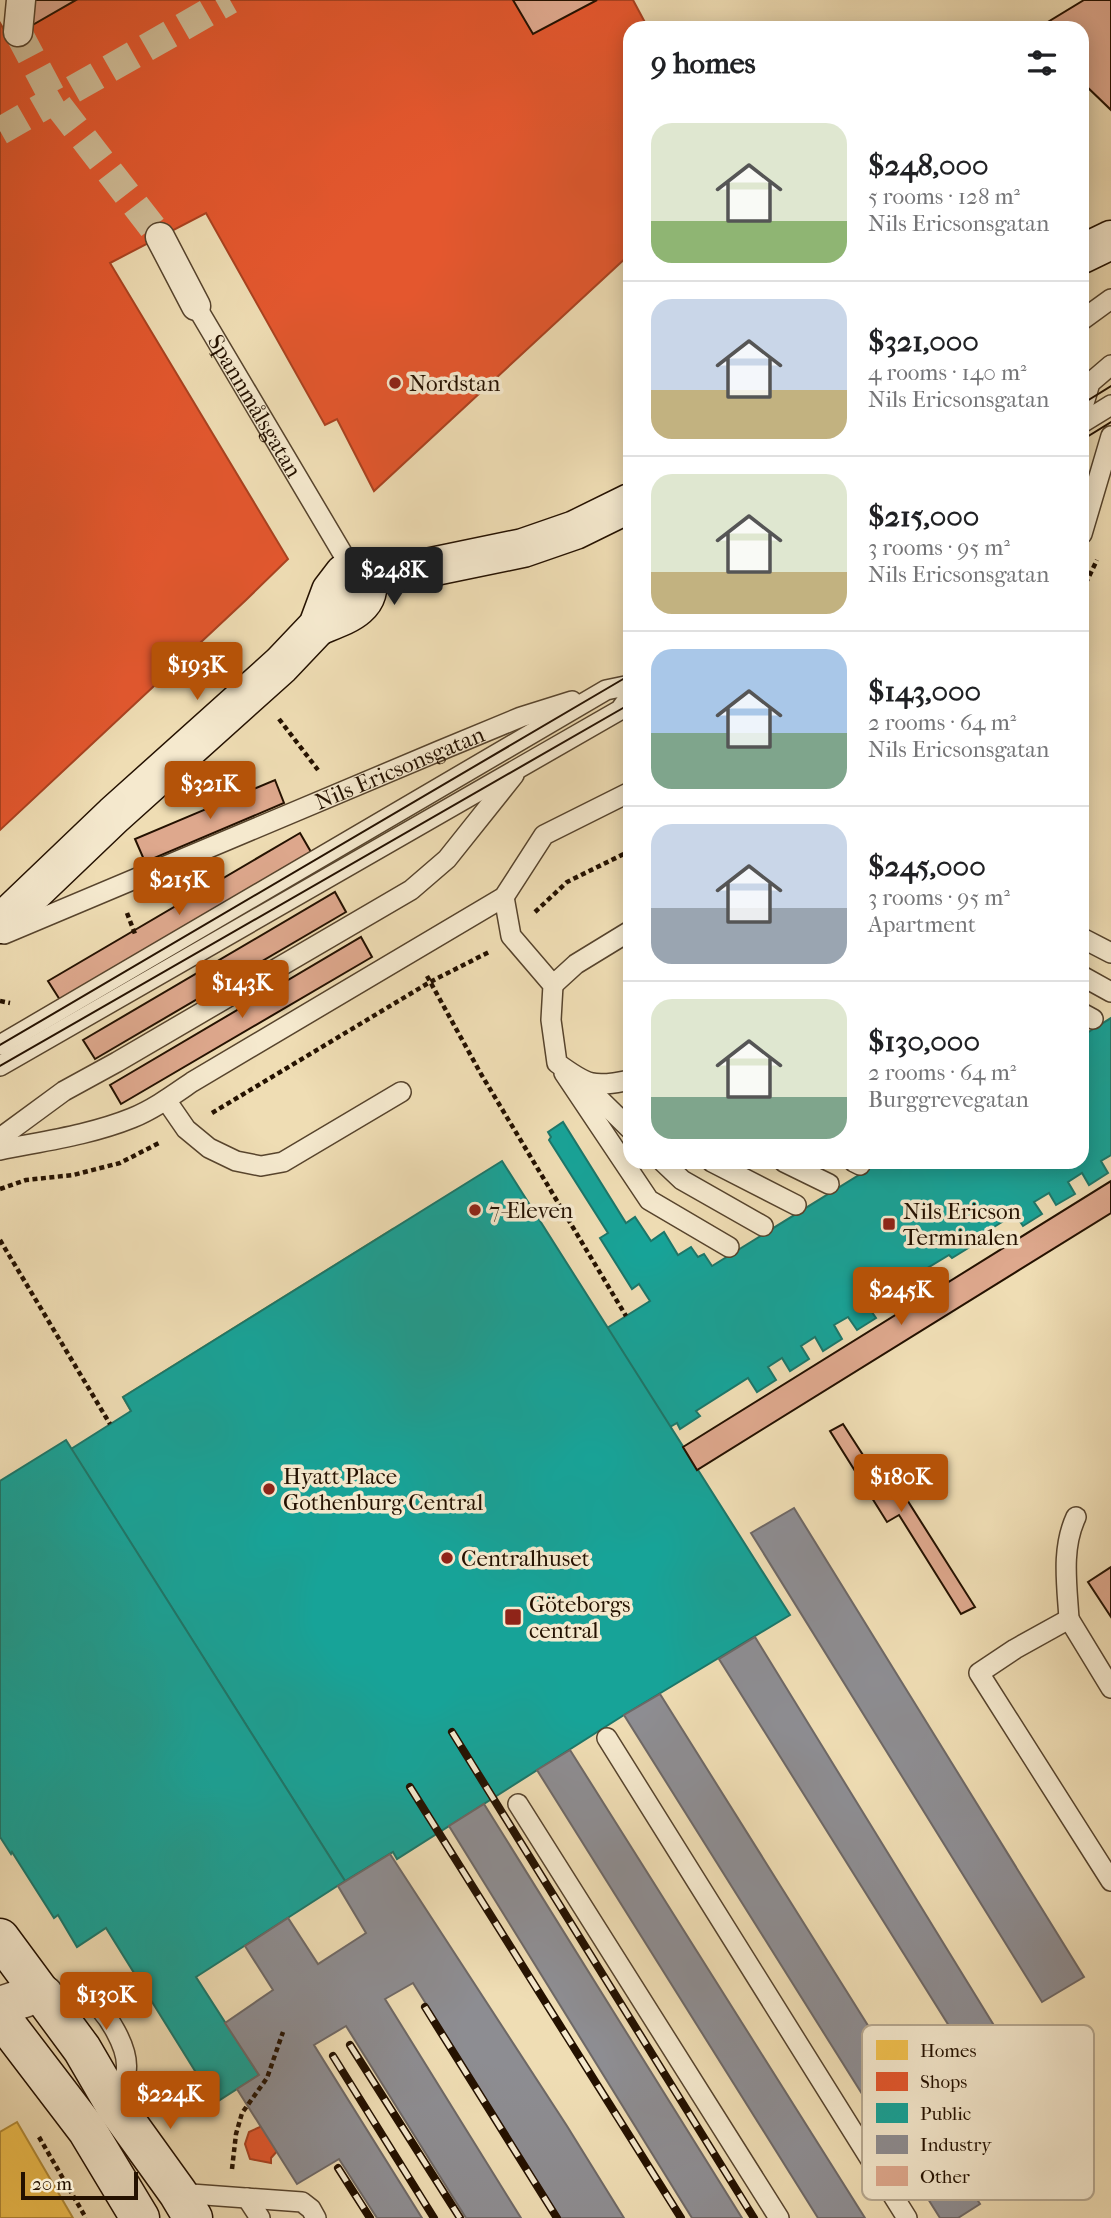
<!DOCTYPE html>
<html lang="en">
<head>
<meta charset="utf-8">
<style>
	body { margin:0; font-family:"IM FELL French Canon",serif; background:#f6f6f6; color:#202124; height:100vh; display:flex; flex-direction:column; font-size:26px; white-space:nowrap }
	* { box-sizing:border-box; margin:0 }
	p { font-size:23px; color:#757577 }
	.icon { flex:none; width:38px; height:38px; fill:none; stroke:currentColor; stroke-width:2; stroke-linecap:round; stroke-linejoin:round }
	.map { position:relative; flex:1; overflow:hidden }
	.sheet { position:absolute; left:623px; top:21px; width:466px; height:1148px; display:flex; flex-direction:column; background:#fff; border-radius:21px; box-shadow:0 4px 18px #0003 }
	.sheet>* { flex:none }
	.scale { position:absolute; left:21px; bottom:18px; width:117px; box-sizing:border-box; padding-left:7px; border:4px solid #241100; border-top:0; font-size:19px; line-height:24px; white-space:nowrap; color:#241100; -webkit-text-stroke:5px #f5e9ce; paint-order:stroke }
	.price { position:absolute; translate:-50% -60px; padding:0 16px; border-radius:7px; background:#b45309; color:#fff; font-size:23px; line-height:46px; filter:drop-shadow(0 2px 4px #0008) }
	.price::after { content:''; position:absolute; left:50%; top:42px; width:21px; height:16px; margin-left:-10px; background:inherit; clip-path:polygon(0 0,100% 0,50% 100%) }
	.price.active { background:#222; color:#fff }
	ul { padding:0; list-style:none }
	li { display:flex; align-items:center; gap:21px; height:175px; padding:0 28px }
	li+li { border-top:2px solid #e0e0e0 }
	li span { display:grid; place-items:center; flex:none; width:196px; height:140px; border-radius:21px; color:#555 }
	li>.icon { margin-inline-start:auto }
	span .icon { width:84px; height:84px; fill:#fffc; stroke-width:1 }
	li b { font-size:30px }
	h2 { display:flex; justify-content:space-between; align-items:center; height:84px; padding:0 28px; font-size:30px }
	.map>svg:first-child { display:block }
</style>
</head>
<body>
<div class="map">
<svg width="1111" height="2218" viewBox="0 0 1111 2218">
	<rect width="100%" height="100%" fill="#efddb4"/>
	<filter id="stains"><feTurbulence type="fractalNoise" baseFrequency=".00286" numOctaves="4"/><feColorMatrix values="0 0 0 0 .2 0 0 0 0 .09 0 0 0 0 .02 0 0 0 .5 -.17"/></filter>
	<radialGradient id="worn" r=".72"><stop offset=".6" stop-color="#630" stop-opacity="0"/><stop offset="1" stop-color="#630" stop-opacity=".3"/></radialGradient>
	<!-- homes -->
	<g fill="#f2c14e" stroke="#b48c37" stroke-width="2">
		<path d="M393,1229L497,1401L228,1577L123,1397Z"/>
		<path d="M17,2122L73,2218H0V2132Z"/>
	</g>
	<!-- shops -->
	<g fill="#e4572e" stroke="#aa4220" stroke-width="2">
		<path d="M76,0H633L648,28H630V254L374,491L337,419L325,425L206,213L110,263L288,559L246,600L0,830V23L9,38Z"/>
		<path d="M262,2126L274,2130L280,2141L279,2149L271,2158V2163L250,2159L245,2144L249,2132Z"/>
	</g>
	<!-- public -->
	<g fill="#17a398" stroke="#1b776a" stroke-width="2">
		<path d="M1111,1018V1155L1101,1161L1108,1173L1089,1185L1082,1173L1068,1182L1075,1194L1056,1205L1049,1193L1034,1202L1042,1214L1023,1226L1015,1214L968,1243L970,1247L952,1258L949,1255L901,1284L909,1298L890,1310L882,1296L867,1305L876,1318L857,1330L848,1317L834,1325L842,1339L823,1351L815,1337L801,1346L809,1359L790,1371L782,1358L768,1367L776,1380L757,1392L748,1378L696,1411L700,1416L680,1429L677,1423L670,1427L607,1328L650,1301L639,1284L632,1289L600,1238L608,1233L549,1140L551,1137L548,1132L563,1122L626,1223L635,1217L651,1241L664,1232L678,1255L691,1247L698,1257L704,1254L712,1266L880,1162H1082V1036Z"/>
		<path d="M502,1161L790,1615L624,1715L397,1859L393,1852L345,1881L71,1449L131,1411L123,1397Z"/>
		<path d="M66,1440L345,1881L196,1977L259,2075L215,2103L106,1928L77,1947L58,1915L54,1918L12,1852L11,1854L0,1837V1481Z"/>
	</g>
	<!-- industry -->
	<g fill="#8d8d92" stroke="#6e6866" stroke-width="2">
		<path d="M794,1508L1084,1977L1042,2002L751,1533Z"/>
		<path d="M755,1637L998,2032L966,2053L719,1659Z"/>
		<path d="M660,1694L980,2204L958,2218H940L624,1715Z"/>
		<path d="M570,1750L865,2218H818L537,1770Z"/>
		<path d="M484,1804L742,2218H692L449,1826Z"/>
		<path d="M390,1854L567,2126L624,2218H560L413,1983L385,1999L521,2218H466L346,2026L314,2045L422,2218H377L339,2159L297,2184L237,2089L259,2075L225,2023L273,1990L245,1946L288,1918L318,1964L366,1933L338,1886Z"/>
	</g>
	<!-- building -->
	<g fill="#dea88d" stroke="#241100" stroke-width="2">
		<path d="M31,0H76L29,27Z"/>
		<path d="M513,0H597L533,34Z"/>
		<path d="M1084,0H1111V110L1082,82V28H1038Z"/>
		<path d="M275,780L284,803L145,862L135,839Z"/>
		<path d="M300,833L311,852L60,1000L48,981Z"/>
		<path d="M335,892L346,912L95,1059L83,1040Z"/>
		<path d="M361,937L372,957L121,1104L110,1085Z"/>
		<path d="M1111,1181V1213L697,1470L683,1447Z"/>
		<path d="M843,1424L874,1472L885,1465L975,1607L961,1614L899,1515L887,1522L830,1431Z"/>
		<path d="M1111,1567V1617L1088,1582Z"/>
	</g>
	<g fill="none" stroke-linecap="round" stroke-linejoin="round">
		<!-- pedestrian-tunnel -->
		<g stroke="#d1be99" stroke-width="28" stroke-dasharray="28 14" stroke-linecap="butt">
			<path d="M18,32L54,100L160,237"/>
			<path d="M0,131L230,0"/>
		</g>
		<defs>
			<g id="service">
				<path id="s1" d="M196,306L353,571"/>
				<path d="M1082,320L1111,299"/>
				<path d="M1082,410L1090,383L1111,365"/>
				<path d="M1082,423L1111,405"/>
				<path d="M1082,534L1111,436"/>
				<path d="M504,897L511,936L553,985L551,1020L557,1063C587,1085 593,1088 630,1080"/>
				<path id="s2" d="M4,934L439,751L521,717L572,701"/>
				<path d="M1082,938L1111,953"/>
				<path d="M1082,976L1111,992"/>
				<path d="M553,985L576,964L630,931"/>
				<path d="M1082,1013L1093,1019"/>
				<path d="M0,1045L606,690L630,685"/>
				<path d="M0,1066L620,710L630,696"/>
				<path d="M564,1073L649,1200L729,1247"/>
				<path d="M581,1081L630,1129"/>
				<path d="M166,1100L186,1129L209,1148L236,1161L261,1166L283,1162L401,1092"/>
				<path d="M0,1138L64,1091L117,1062L411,890L447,859L514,775"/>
				<path d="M0,1150C44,1141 90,1135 132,1118C154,1109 173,1095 192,1082L504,897L544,835L630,792"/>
				<path d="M663,1162L682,1180L763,1226"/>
				<path d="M712,1162L796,1205"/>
				<path d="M784,1162L829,1184"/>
				<path d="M854,1162L860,1165"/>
				<path d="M1069,1619C1067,1585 1061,1549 1076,1517"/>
				<path d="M1111,1688L1069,1619L1015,1649L979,1673L1111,1881"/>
				<path d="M607,1738L907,2218"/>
				<path d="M518,1804L779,2218"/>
				<path d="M44,1995C58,1995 74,1993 87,1999C107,2009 130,2050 126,2072C124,2082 118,2093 114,2103"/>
				<path d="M178,2193L302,2202L311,2209L316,2218"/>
				<path d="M247,2198L260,2218"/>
			</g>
			<g id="pedestrian">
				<path d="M18,32L21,0"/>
				<path d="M160,237L196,306"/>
			</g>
			<path id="minor" d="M0,2006L30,1996L44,1995"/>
			<g id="secondary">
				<path d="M1082,254L1111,240"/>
				<path d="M318,626C342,616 374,608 366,576"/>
				<path d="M0,924L114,815L281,665L318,626L331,591L344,574L353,571L366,576L426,568L523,548L575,530L630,503"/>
				<path d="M0,1938L82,2049L114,2104L178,2193L193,2218"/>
				<path d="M0,2016L87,2130L140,2218"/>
			</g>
		</defs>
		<!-- service casing -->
		<use href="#service" stroke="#57442d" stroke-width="22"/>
		<!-- pedestrian casing -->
		<use href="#pedestrian" stroke="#57442d" stroke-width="31"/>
		<!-- minor casing -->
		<use href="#minor" stroke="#57442d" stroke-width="41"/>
		<!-- secondary casing -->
		<use href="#secondary" stroke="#241100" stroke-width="41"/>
		<!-- path -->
		<g stroke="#241100" stroke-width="4.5" stroke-dasharray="5 3.5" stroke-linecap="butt">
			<path d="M1082,591L1097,560"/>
			<path d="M279,719L318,770"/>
			<path d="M535,912L567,882L630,851"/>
			<path d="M127,913L135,934"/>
			<path d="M427,976L481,1074L626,1316"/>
			<path d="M0,1001L10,1003"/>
			<path d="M212,1113L430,982L489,952"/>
			<path d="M0,1189L26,1180L73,1175L120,1163L159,1143"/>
			<path d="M0,1240L110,1424"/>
			<path d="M39,2137L86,2218"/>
			<path d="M232,2169L236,2134L242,2113L267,2078L283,2032"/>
		</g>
		<!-- service -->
		<use href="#service" stroke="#f5e9ce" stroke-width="19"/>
		<!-- pedestrian -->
		<use href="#pedestrian" stroke="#f5e9ce" stroke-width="28"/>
		<!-- minor -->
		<use href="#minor" stroke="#f5e9ce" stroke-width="38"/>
		<!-- secondary -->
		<use href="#secondary" stroke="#f5e9ce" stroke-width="38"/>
		<!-- tram -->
		<g stroke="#241100" stroke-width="2">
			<path d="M1082,404L1111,386"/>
			<path d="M1082,440L1111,422"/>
			<path d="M0,1045L630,675"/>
			<path d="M0,1066L630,704"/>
		</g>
		<defs>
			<g id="rail">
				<path d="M452,1732L754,2218"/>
				<path d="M410,1787L681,2218"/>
				<path d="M425,2007L557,2218"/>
				<path d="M350,2045L460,2218"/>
				<path d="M333,2056L434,2218"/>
				<path d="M338,2168L370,2218"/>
			</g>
		</defs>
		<!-- rail casing -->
		<use href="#rail" stroke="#241100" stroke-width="8"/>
		<!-- rail -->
		<use href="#rail" stroke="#f5e9ce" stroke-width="5" stroke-dasharray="16" stroke-linecap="butt"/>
	</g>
	<!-- markers -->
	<g fill="#8f2418" stroke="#f5e9ce" stroke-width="2.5">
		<circle cx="395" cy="383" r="7"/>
		<circle cx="475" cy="1210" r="7"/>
		<rect x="882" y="1217" width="14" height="14" rx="3.5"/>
		<circle cx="269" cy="1489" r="7"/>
		<circle cx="447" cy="1558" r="7"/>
		<rect x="504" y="1608" width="18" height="18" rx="3.5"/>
	</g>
	<g text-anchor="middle" stroke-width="7" stroke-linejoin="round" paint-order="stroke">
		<!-- poi labels -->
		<g font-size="23" fill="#241100" stroke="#f5e9ce" text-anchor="start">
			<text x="409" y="391">Nordstan</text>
			<text x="489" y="1218">7-Eleven</text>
			<text x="903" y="1219">Nils Ericson<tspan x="903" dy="26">Terminalen</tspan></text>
			<text x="283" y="1484">Hyatt Place<tspan x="283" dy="26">Gothenburg Central</tspan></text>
			<text x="461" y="1566">Centralhuset</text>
			<text x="529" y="1612">Göteborgs<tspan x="529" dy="26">central</tspan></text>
		</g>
		<!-- street labels -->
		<g font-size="23" fill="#241100" stroke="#f5e9ce">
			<text dy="8" stroke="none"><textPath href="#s1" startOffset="116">Spannmålsgatan</textPath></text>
			<text dy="8" stroke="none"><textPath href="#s2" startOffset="429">Nils Ericsonsgatan</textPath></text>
		</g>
	</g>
	<!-- legend -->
	<rect x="862" y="2025" width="232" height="175" rx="10" fill="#f5e9ce" stroke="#b6a890" stroke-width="2"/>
	<rect x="876" y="2040" width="32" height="20" fill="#f2c14e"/>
	<rect x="876" y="2072" width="32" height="19" fill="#e4572e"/>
	<rect x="876" y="2103" width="32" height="20" fill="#17a398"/>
	<rect x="876" y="2135" width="32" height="19" fill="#8d8d92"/>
	<rect x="876" y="2166" width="32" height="20" fill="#dea88d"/>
	<g font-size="19" fill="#241100">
		<text x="920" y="2057">Homes</text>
		<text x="920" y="2088">Shops</text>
		<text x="920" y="2120">Public</text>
		<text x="920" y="2151">Industry</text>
		<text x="920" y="2183">Other</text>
	</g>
	<rect width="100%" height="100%" filter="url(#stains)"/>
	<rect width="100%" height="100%" fill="url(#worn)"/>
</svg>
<div class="scale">20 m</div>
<b class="price active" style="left:394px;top:607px">$248K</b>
<b class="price" style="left:197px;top:702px">$193K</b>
<b class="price" style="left:210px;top:821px">$321K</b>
<b class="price" style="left:179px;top:917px">$215K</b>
<b class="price" style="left:242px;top:1020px">$143K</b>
<b class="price" style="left:901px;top:1327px">$245K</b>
<b class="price" style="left:901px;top:1514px">$180K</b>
<b class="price" style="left:106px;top:2032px">$130K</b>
<b class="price" style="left:170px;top:2131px">$224K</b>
<section class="sheet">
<h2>9 homes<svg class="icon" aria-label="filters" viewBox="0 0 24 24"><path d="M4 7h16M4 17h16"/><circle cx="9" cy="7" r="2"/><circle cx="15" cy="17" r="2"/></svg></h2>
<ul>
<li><span style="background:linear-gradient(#dfe7d0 70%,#8fb573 0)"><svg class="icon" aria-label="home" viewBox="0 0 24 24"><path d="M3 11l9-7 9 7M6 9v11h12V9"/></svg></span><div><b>$248,000</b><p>5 rooms · 128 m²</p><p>Nils Ericsonsgatan</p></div></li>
<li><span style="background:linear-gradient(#c9d6e8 65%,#c2b280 0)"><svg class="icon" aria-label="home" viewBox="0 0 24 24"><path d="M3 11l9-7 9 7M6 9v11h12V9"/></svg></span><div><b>$321,000</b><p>4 rooms · 140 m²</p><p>Nils Ericsonsgatan</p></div></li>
<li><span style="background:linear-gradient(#dfe7d0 70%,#c2b280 0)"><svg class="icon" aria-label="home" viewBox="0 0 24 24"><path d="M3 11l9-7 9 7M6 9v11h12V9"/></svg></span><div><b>$215,000</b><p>3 rooms · 95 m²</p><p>Nils Ericsonsgatan</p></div></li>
<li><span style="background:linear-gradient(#a9c7e8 60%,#7fa58c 0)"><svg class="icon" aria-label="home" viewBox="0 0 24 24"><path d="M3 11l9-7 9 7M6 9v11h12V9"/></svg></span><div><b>$143,000</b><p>2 rooms · 64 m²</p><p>Nils Ericsonsgatan</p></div></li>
<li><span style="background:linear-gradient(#c9d6e8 60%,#9aa5b1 0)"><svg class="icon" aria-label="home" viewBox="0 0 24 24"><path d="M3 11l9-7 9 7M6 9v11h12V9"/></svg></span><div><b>$245,000</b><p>3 rooms · 95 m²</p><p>Apartment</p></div></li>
<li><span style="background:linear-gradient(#dfe7d0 70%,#7fa58c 0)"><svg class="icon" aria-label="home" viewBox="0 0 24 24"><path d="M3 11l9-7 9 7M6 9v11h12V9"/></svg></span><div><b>$130,000</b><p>2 rooms · 64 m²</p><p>Burggrevegatan</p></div></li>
</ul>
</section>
</div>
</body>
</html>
